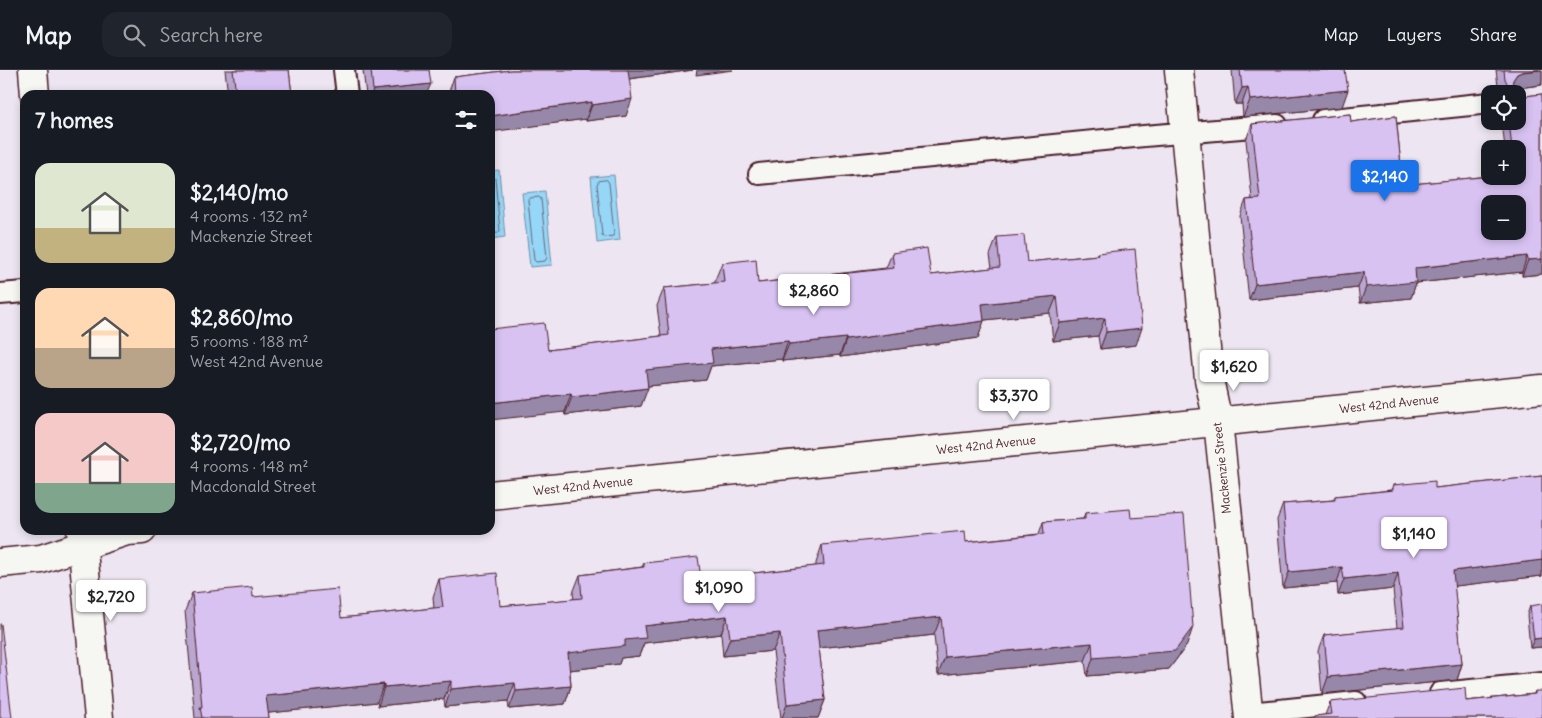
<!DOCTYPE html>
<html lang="en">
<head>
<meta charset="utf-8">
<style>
	body { margin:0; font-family:Delius,sans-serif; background:#20242c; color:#f1f3f6; height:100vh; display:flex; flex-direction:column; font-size:19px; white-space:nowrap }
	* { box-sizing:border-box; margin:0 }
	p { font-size:16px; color:#9ea1a6 }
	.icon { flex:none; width:28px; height:28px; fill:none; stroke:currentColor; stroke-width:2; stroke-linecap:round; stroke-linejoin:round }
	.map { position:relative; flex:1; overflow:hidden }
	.sheet { position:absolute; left:20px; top:20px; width:475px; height:445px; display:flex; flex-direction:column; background:#171b24; border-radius:15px; box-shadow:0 2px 8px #0003 }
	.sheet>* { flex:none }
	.controls { position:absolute; left:1481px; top:15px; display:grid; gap:10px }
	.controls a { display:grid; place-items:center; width:45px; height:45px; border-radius:10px; background:#171b24; box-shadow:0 2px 8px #0003; font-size:25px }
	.price { position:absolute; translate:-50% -42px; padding:0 11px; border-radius:5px; background:#fff; color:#222; font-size:16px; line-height:32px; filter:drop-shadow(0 1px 2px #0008) }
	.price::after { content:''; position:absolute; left:50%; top:30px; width:15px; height:11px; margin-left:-8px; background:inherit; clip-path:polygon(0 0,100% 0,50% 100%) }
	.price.on { background:#1a73e8; color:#fff }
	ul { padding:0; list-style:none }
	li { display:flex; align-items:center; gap:15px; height:125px; padding:0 15px }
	li span { display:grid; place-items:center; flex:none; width:140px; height:100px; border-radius:15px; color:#555 }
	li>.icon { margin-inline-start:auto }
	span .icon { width:60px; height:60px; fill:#fffc; stroke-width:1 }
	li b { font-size:21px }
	h2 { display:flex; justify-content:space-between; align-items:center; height:60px; padding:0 15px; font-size:21px }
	header { display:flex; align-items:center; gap:30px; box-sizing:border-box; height:70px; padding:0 25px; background:#171b24; border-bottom:1px solid #363941 }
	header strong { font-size:24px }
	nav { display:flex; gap:28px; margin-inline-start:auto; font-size:18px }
	.search { width:350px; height:45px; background:#20242c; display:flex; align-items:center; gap:12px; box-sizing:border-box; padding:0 18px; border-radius:15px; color:#9ea1a6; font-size:19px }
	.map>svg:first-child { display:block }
</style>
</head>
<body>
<header>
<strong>Map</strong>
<div class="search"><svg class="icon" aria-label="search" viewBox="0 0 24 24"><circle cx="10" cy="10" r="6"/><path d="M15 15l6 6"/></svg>Search here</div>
<nav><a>Map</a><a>Layers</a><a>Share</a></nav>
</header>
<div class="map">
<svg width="1542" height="648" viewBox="0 0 1542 648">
	<rect width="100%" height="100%" fill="#ede6f2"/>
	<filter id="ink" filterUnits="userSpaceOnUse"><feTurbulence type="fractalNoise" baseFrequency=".02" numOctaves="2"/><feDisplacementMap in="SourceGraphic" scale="10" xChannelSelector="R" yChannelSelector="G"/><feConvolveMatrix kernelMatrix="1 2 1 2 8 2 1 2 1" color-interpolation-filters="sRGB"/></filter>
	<g filter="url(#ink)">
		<!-- water -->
		<g fill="#96d6f7" stroke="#788da5">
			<path d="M499,100L505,167L490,169V101Z"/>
			<path d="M614,105L620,170L597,173L591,107Z"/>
			<path d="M545,121L552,195L530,197L522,123Z"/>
		</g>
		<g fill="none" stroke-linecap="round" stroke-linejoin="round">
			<!-- shore -->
			<g stroke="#68687d" stroke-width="1">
				<path d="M490,105L495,108L500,161L498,163L490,164"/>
				<path d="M607,110L609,113L614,164L613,166L604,167L602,165L597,114L599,111Z"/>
				<path d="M530,128L539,127L541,129L547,188L545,191L536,192L534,190L528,130Z"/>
			</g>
			<defs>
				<g id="service">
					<path d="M344,0L347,25"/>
					<path d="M1323,50L1490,33"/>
					<path d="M759,104L1144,66L1277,55"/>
					<path d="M0,224L25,222"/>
					<path d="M1440,623L1542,613"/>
					<path d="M1249,643L1356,632"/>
				</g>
				<g id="minor">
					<path d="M1179,0L1209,309L1218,352L1249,648"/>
					<path d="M490,425L1542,319"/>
					<path d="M0,493L41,489L127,461L142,460"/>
				</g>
				<g id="tertiary">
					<path d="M33,0L35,25"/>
					<path d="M81,460L99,648"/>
				</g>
			</defs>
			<!-- service casing -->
			<use href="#service" stroke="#4a1f2b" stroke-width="24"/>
			<!-- minor casing -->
			<use href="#minor" stroke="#4a1f2b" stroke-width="31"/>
			<!-- tertiary casing -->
			<use href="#tertiary" stroke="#4a1f2b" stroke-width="31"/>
			<!-- service -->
			<use href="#service" stroke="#f6f6f2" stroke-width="20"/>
			<!-- minor -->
			<use href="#minor" stroke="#f6f6f2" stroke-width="28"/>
			<!-- tertiary -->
			<use href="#tertiary" stroke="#f6f6f2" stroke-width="28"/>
		</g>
		<!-- wall -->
		<g fill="#baa7d0" stroke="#4a1f2b" fill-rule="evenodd">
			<path d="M225,0H289L292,25H228Z"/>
			<path d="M363,0H429L426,25H366Z"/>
			<path d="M511,0H693L629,9L626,46L586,51V49L492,61L490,90V25H448V24L454,7Z"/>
			<path d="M1232,0H1345L1342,37L1243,47L1242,34H1235Z"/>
			<path d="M1496,0H1542V15L1517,18L1514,19L1519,24L1525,26L1542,24V204L1522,206V202L1416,213L1411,228L1360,233L1358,218L1249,230L1240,146L1246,130L1252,129L1246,70L1252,54L1350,44L1351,52L1396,46L1403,115L1490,106H1518V79H1505L1502,51H1518V24H1499ZM1490,134H1518V161H1490Z"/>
			<path d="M997,167L1027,192L1097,185V183L1136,275L1100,279L1098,266L1053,271L1050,243L984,250L978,268L840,287V285L782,291V289L711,296L706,310L648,316L641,336L565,345L548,280L661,266L657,236L664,218L715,213V210L722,193L758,213L886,198L892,183L931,205L992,198L990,185Z"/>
			<path d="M1542,406V506L1454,516L1462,594L1457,610L1322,624L1318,581L1324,565L1397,558L1393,519L1338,525L1337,513L1283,518L1277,450L1283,434L1333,430L1335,426L1391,420L1393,415L1435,418Z"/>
			<path d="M1085,443L1131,448L1187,575L1169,599L1087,606L1085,591L938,605L934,565L819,578L825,630L818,648H781L773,581L723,586L721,564L644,573L639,586L621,588L619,594L570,600L571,616L565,634L509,639L508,631L445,637L444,629L378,636L377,632L268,643L269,648H195L185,541L192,523L253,527L341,548L434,538L433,527L439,509L500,536L574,529L573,523L580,505L642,497L644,493L701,509L816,496V493L822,475L966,472L1039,464L1043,452L1083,449Z"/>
			<path d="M1530,536L1542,577L1530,578L1527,545Z"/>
			<path d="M1535,621L1542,648H1314L1315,646L1325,645L1330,632L1466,631L1534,624Z"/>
		</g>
		<!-- shaded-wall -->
		<g fill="#9788a9" stroke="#4a1f2b">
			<path d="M625,0H693L621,10Z"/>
			<path d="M697,0H733L696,5Z"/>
			<path d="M1539,0H1542V11L1541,15L1517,18L1511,20L1513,10L1517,4L1522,2Z"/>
			<path d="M431,14L426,25H371L373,20Z"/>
			<path d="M1248,17L1242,34H1235L1242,18Z"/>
			<path d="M1348,20L1342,37L1243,47L1250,30Z"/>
			<path d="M632,29L626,46L586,51L592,35Z"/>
			<path d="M592,32L586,49L490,62V46Z"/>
			<path d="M490,80H494L490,90Z"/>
			<path d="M1527,186L1522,202L1416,213L1411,228L1360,233L1366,217L1415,198Z"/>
			<path d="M1542,189V204L1522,206L1528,190Z"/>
			<path d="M1364,202L1358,218L1249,230L1255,214Z"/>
			<path d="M1057,226L1050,243L976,251L982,234Z"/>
			<path d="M1105,248L1098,266L1053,271L1060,253Z"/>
			<path d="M984,251L978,268L840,287L846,270Z"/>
			<path d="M1142,258L1136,275L1100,279L1106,262Z"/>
			<path d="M846,268L840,285L782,291L789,274Z"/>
			<path d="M788,271L782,289L711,296L706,310L639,317L646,300L711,279Z"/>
			<path d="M648,318L641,336L565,345L572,327Z"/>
			<path d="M571,324L565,342L490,350V333Z"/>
			<path d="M1542,490V506L1447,517L1453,501Z"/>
			<path d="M1342,497L1337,513L1283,518L1289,502Z"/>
			<path d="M1398,503L1393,519L1338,525L1344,509Z"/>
			<path d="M727,546L721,564L644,573L639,586L621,588L619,594L561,601L568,583L625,570L644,556Z"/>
			<path d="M941,547L934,565L810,579L817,560Z"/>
			<path d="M1193,557L1187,575L1169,599L1087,606L1093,588Z"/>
			<path d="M780,563L773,581L723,586L730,568Z"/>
			<path d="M1542,568V577L1530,578L1534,569Z"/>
			<path d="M1092,573L1085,591L938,605L945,587Z"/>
			<path d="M1462,594L1457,610L1322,624L1328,607Z"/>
			<path d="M451,611L444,629L378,636L384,617Z"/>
			<path d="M515,613L508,631L445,637L451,619Z"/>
			<path d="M384,614L377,632L260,644L266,626Z"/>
			<path d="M571,616L565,634L509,639L516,621Z"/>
			<path d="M825,630L818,648H782L787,634Z"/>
		</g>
		<!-- building -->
		<g fill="#d8c2f2" stroke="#4a1f2b" fill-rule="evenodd">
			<path d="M233,0H289L292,25H236Z"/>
			<path d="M371,0H429L431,14L373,20Z"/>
			<path d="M511,0H628L632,29L592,35V32L490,46L494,80H490V25H455L454,7Z"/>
			<path d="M1240,0H1345L1348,20L1250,30L1248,17L1242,18Z"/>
			<path d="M1504,0H1539L1522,2L1517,4L1513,10L1512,16L1514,21L1519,24L1525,26L1542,24V189L1528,190L1527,186L1415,198L1416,212L1366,217L1364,202L1255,214L1246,130L1260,129L1252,54L1350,44L1351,52L1396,46L1403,115L1490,106H1518V79H1512L1509,51H1518V24H1507L1508,15L1505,9ZM1490,134H1518V161H1490Z"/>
			<path d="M1024,165L1027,192L1098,185L1097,183L1135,179L1142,258L1106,262L1105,248L1060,253L1057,226L982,234L984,251L846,270V268L789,274L788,271L711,279L713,293L646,300L648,318L572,327L571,324L490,333V259L544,253L548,280L669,265L664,218L724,212L722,193L756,189L758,213L894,198L892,183L927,178L931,205L1000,197L997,167Z"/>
			<path d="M1542,406V490L1453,501L1462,594L1328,607L1324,565L1404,557L1398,503L1344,509L1342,497L1289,502L1283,434L1335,430V426L1393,420V415L1435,411V418Z"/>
			<path d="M1130,439L1131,448L1184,444L1193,557L1175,581L1093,588L1092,573L945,587L941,547L817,560L825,630L787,634L780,563L730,568L727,546L644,556L646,568L625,570V576L568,583L571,616L516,621L515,613L451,619V611L384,617V614L266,626L269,648H202L200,637H202L192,523L252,517L253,527L338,519L341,548L443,537L439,509L497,503L500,536L582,528L580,505L644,497V493L698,487L701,509L824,495L822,475L965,461L966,472L1044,464L1043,452L1085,449V443Z"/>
			<path d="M1542,534V568L1534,569L1530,536Z"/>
			<path d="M0,554H1L12,648H0Z"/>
			<path d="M1465,618L1466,631L1535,624V621H1542V648H1315V646L1332,644L1330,632Z"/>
		</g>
	</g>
	<g text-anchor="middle" stroke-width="5" stroke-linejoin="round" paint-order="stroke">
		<!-- street labels -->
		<g font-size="12" fill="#4a1f2b" stroke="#f6f6f2">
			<text transform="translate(1389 334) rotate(-6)" y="4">West 42nd Avenue</text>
			<text transform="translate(986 375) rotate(-6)" y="4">West 42nd Avenue</text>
			<text transform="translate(1222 398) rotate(-96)" y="4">Mackenzie Street</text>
			<text transform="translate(583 416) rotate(-6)" y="4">West 42nd Avenue</text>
		</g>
	</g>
</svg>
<div class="controls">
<a><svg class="icon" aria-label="locate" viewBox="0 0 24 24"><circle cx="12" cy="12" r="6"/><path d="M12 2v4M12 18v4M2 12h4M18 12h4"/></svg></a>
<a>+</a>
<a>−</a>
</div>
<b class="price on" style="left:1385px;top:132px">$2,140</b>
<b class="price" style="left:814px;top:246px">$2,860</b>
<b class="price" style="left:1234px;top:322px">$1,620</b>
<b class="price" style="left:1014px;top:351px">$3,370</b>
<b class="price" style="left:1414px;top:489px">$1,140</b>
<b class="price" style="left:719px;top:543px">$1,090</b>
<b class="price" style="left:111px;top:552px">$2,720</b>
<section class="sheet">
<h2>7 homes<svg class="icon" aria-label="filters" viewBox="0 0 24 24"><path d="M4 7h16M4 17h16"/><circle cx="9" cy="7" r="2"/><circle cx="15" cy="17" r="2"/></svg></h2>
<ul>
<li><span style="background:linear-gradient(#dfe7d0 65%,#c2b280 0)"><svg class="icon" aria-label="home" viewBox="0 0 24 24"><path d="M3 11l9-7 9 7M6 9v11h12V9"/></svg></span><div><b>$2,140/mo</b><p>4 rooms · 132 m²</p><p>Mackenzie Street</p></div></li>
<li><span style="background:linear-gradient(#ffd9b3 60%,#b9a48a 0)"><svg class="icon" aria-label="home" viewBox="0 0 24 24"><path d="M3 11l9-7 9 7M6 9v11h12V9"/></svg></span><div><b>$2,860/mo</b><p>5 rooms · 188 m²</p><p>West 42nd Avenue</p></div></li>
<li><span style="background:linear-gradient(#f6c9c9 70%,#7fa58c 0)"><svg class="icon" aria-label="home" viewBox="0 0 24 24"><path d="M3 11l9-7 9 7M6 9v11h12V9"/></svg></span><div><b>$2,720/mo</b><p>4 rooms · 148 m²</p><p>Macdonald Street</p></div></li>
</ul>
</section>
</div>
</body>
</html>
